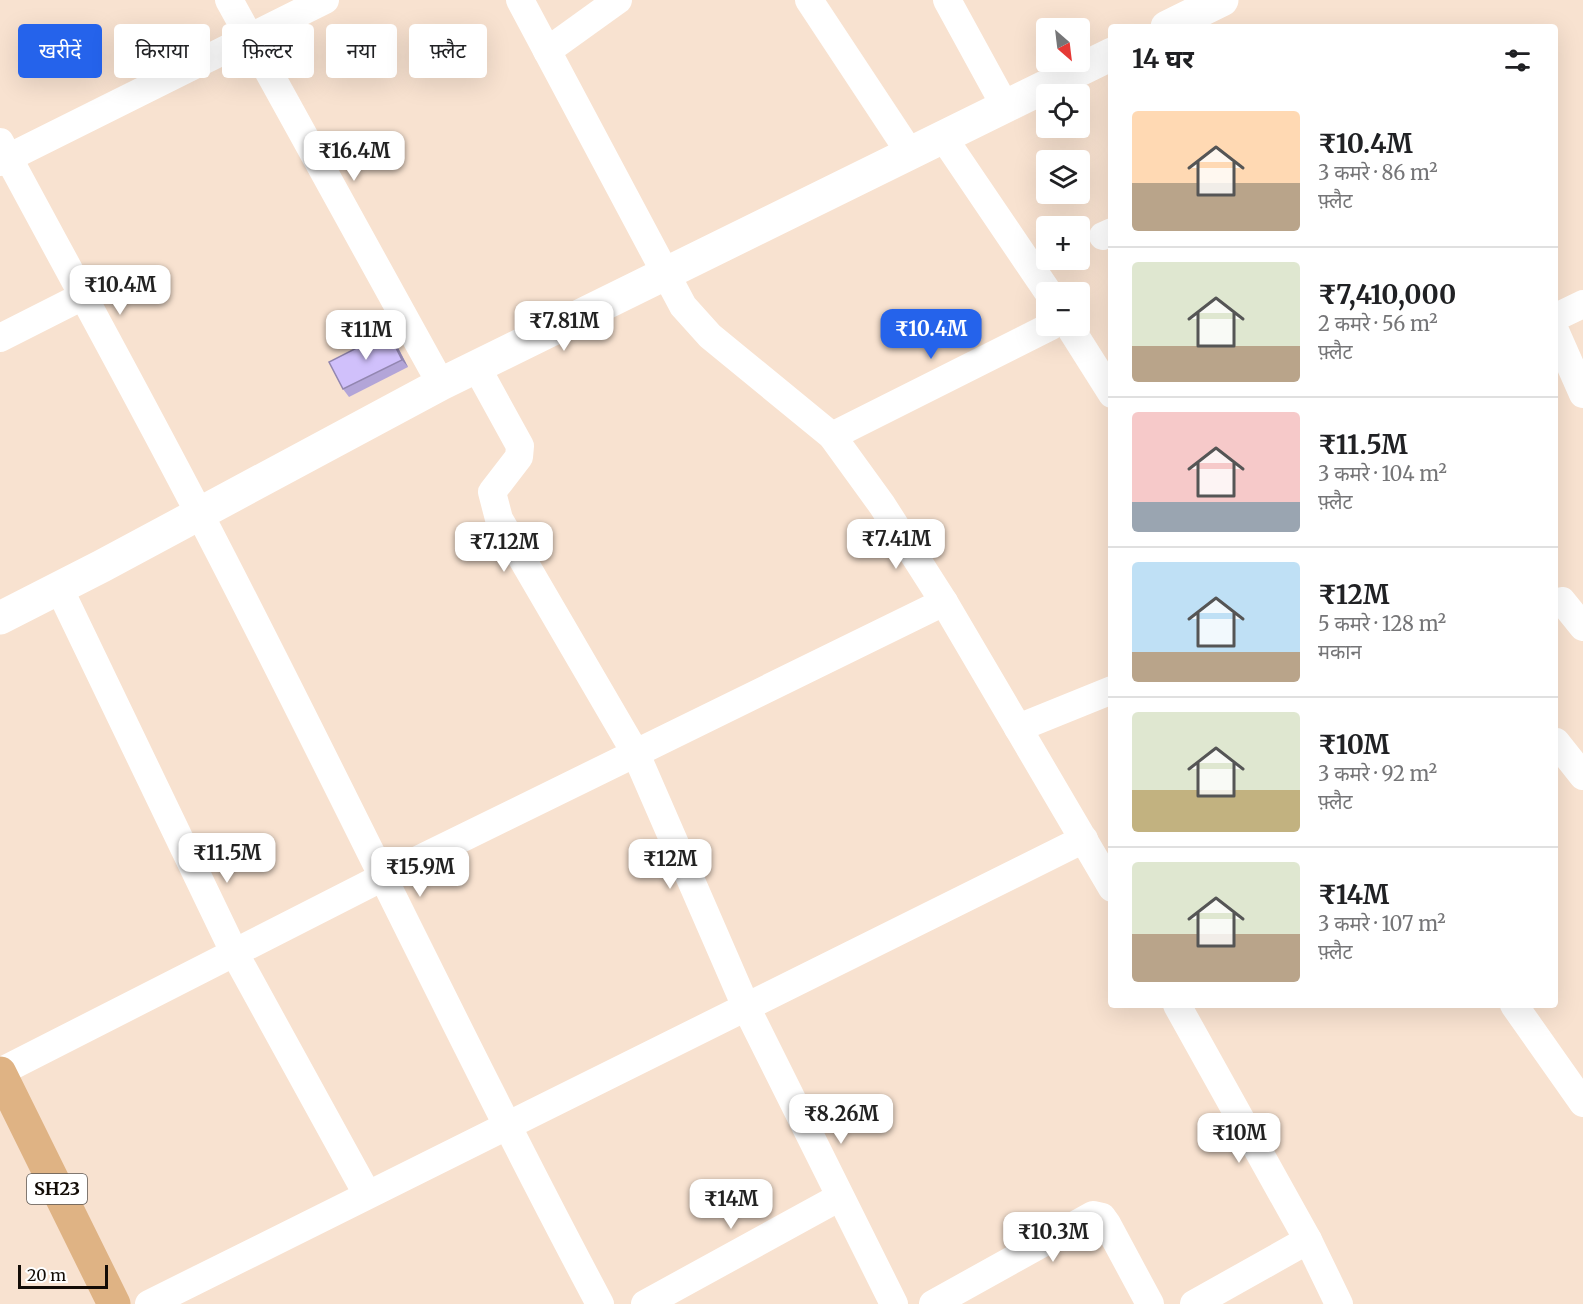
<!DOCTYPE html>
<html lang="hi">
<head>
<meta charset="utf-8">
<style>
	body { margin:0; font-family:Merriweather,"Noto Sans Devanagari",serif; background:#f2f2f2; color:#202124; height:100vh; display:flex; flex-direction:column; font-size:22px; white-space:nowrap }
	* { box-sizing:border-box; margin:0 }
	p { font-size:20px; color:#757577 }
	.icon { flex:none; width:33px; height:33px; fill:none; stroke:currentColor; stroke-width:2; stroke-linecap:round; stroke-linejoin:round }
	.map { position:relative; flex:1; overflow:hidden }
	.details { position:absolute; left:1108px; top:24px; width:450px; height:984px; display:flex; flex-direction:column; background:#fff; border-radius:6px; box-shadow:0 6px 24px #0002 }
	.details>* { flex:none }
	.banner { position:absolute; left:18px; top:24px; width:570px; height:54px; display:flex; gap:12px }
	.needle { width:39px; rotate:152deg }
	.buttons { position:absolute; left:1036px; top:18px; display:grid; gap:12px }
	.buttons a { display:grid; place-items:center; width:54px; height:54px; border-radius:6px; background:#fff; box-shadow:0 6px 24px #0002; font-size:30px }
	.scale { position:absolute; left:18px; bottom:15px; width:90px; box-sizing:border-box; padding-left:6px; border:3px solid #130c06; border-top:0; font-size:16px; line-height:21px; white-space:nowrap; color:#130c06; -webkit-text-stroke:4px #fff; paint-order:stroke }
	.price { position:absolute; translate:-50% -51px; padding:0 14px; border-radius:12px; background:#fff; color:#222; font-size:20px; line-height:39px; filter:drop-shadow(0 2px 3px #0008) }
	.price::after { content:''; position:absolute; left:50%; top:36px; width:18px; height:14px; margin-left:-9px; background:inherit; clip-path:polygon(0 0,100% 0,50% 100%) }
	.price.active { background:#2563eb; color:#fff }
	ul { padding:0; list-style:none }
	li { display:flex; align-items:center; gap:18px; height:150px; padding:0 24px }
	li+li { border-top:2px solid #e0e0e0 }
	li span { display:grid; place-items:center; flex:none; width:168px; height:120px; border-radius:6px; color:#555 }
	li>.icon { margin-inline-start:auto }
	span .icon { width:72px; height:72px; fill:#fffc; stroke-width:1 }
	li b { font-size:26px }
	h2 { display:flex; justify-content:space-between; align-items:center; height:72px; padding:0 24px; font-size:26px }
	.tag { padding:0 21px; border-radius:6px; background:#fff; box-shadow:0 6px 24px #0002; font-size:21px; line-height:54px }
	.tag.active { background:#2563eb; color:#fff }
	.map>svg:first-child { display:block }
</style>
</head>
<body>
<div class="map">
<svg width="1583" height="1304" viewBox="0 0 1583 1304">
	<rect width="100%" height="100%" fill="#f8e2d0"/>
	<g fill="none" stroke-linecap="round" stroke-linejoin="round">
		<!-- street -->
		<g stroke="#fff" stroke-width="28">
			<path d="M229,0L441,384"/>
			<path d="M520,0L683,306L710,336L832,436L882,505L944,602L1112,888"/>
			<path d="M809,0L910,153"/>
			<path d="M947,0L1005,106"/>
			<path d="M547,51L618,0"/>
			<path d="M943,137L1048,292"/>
			<path d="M0,142C66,265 134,388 199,513C336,775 461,1043 600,1304"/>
			<path d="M0,162L325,0"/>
			<path d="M1103,236L1112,232"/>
			<path d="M1556,317L1583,304"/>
			<path d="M1069,326L1112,394"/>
			<path d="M1556,333L1583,394"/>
			<path d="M0,338L83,296"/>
			<path d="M476,366L520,446L519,457L492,492L499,519L636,754L746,1007L894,1304"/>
			<path d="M832,436L1051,326"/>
			<path d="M59,588L234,952L367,1194"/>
			<path d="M1562,601L1583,627"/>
			<path d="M1018,728L1112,690"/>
			<path d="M1556,742L1583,776"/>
			<path d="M1177,1005L1308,1240L1339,1304"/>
			<path d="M1514,1005L1583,1103"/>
			<path d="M0,1072L383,877L944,602"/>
			<path d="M149,1304L1084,839"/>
			<path d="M645,1304L840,1197"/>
			<path d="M933,1304L1093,1215L1102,1217L1107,1224L1150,1304"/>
			<path d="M1194,1304L1308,1240"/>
		</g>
		<!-- secondary -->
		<g stroke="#fff" stroke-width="33">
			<path d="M1167,27L1222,0"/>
			<path d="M0,618L102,566L441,384L1112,54"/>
		</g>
		<!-- primary -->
		<path stroke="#dfb384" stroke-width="33" d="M0,1073L114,1304"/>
	</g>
	<!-- wall -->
	<path fill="#b3a5d8" d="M394,340L408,367L349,397L343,389Z"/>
	<!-- shaded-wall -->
	<path fill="#9286b0" d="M388,332L394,340L408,367L402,360Z"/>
	<!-- building -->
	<path fill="#d0c0fb" stroke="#9286b0" stroke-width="1.5" d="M388,332L402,360L343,389L329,362Z"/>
	<g text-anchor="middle" stroke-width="4.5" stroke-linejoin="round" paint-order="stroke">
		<!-- shield labels -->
		<rect fill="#fff" stroke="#5a5551" stroke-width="1.5" x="27" y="1174" width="60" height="30" rx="4.5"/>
		<g font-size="18" font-weight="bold" fill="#130c06">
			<text x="57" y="1195">SH23</text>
		</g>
	</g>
</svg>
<div class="buttons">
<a><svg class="needle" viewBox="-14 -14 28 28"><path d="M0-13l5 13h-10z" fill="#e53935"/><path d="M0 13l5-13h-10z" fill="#757577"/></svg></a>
<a><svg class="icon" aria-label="locate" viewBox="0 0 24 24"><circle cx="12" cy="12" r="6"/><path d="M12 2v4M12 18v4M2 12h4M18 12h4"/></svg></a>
<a><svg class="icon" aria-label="layers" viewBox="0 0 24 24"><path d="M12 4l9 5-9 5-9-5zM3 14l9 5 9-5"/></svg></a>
<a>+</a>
<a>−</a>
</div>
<div class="scale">20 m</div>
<b class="price" style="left:354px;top:182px">₹16.4M</b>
<b class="price" style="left:120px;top:316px">₹10.4M</b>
<b class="price" style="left:564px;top:352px">₹7.81M</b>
<b class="price active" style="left:931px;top:360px">₹10.4M</b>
<b class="price" style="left:366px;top:361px">₹11M</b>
<b class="price" style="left:896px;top:570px">₹7.41M</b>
<b class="price" style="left:504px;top:573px">₹7.12M</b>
<b class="price" style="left:227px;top:884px">₹11.5M</b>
<b class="price" style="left:670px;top:890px">₹12M</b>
<b class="price" style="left:420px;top:898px">₹15.9M</b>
<b class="price" style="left:841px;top:1145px">₹8.26M</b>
<b class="price" style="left:1239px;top:1164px">₹10M</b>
<b class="price" style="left:731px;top:1230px">₹14M</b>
<b class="price" style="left:1053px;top:1263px">₹10.3M</b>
<div class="banner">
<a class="tag active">खरीदें</a>
<a class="tag">किराया</a>
<a class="tag">फ़िल्टर</a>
<a class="tag">नया</a>
<a class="tag">फ़्लैट</a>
</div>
<section class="details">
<h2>14 घर<svg class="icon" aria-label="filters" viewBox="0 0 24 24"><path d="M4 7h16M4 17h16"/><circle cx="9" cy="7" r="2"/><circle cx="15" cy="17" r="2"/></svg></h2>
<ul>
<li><span style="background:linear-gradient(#ffd9b3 60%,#b9a48a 0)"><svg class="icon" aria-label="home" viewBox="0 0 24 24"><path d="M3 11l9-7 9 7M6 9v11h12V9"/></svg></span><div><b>₹10.4M</b><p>3 कमरे · 86 m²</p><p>फ़्लैट</p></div></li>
<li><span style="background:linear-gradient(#dfe7d0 70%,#b9a48a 0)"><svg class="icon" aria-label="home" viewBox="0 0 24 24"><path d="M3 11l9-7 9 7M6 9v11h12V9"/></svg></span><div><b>₹7,410,000</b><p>2 कमरे · 56 m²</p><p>फ़्लैट</p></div></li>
<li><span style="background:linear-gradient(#f6c9c9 75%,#9aa5b1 0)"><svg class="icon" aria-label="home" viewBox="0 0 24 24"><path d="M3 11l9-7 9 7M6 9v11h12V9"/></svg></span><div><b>₹11.5M</b><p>3 कमरे · 104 m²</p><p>फ़्लैट</p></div></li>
<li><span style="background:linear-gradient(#bfe0f5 75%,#b9a48a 0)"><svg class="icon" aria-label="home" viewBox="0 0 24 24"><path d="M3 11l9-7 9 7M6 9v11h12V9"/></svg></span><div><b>₹12M</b><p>5 कमरे · 128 m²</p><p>मकान</p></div></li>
<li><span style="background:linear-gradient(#dfe7d0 65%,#c2b280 0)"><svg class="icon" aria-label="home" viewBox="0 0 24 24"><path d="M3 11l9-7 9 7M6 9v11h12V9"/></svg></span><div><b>₹10M</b><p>3 कमरे · 92 m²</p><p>फ़्लैट</p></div></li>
<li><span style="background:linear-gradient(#dfe7d0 60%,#b9a48a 0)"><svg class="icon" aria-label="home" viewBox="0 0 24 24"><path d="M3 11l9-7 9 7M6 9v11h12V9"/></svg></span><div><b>₹14M</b><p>3 कमरे · 107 m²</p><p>फ़्लैट</p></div></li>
</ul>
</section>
</div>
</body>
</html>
